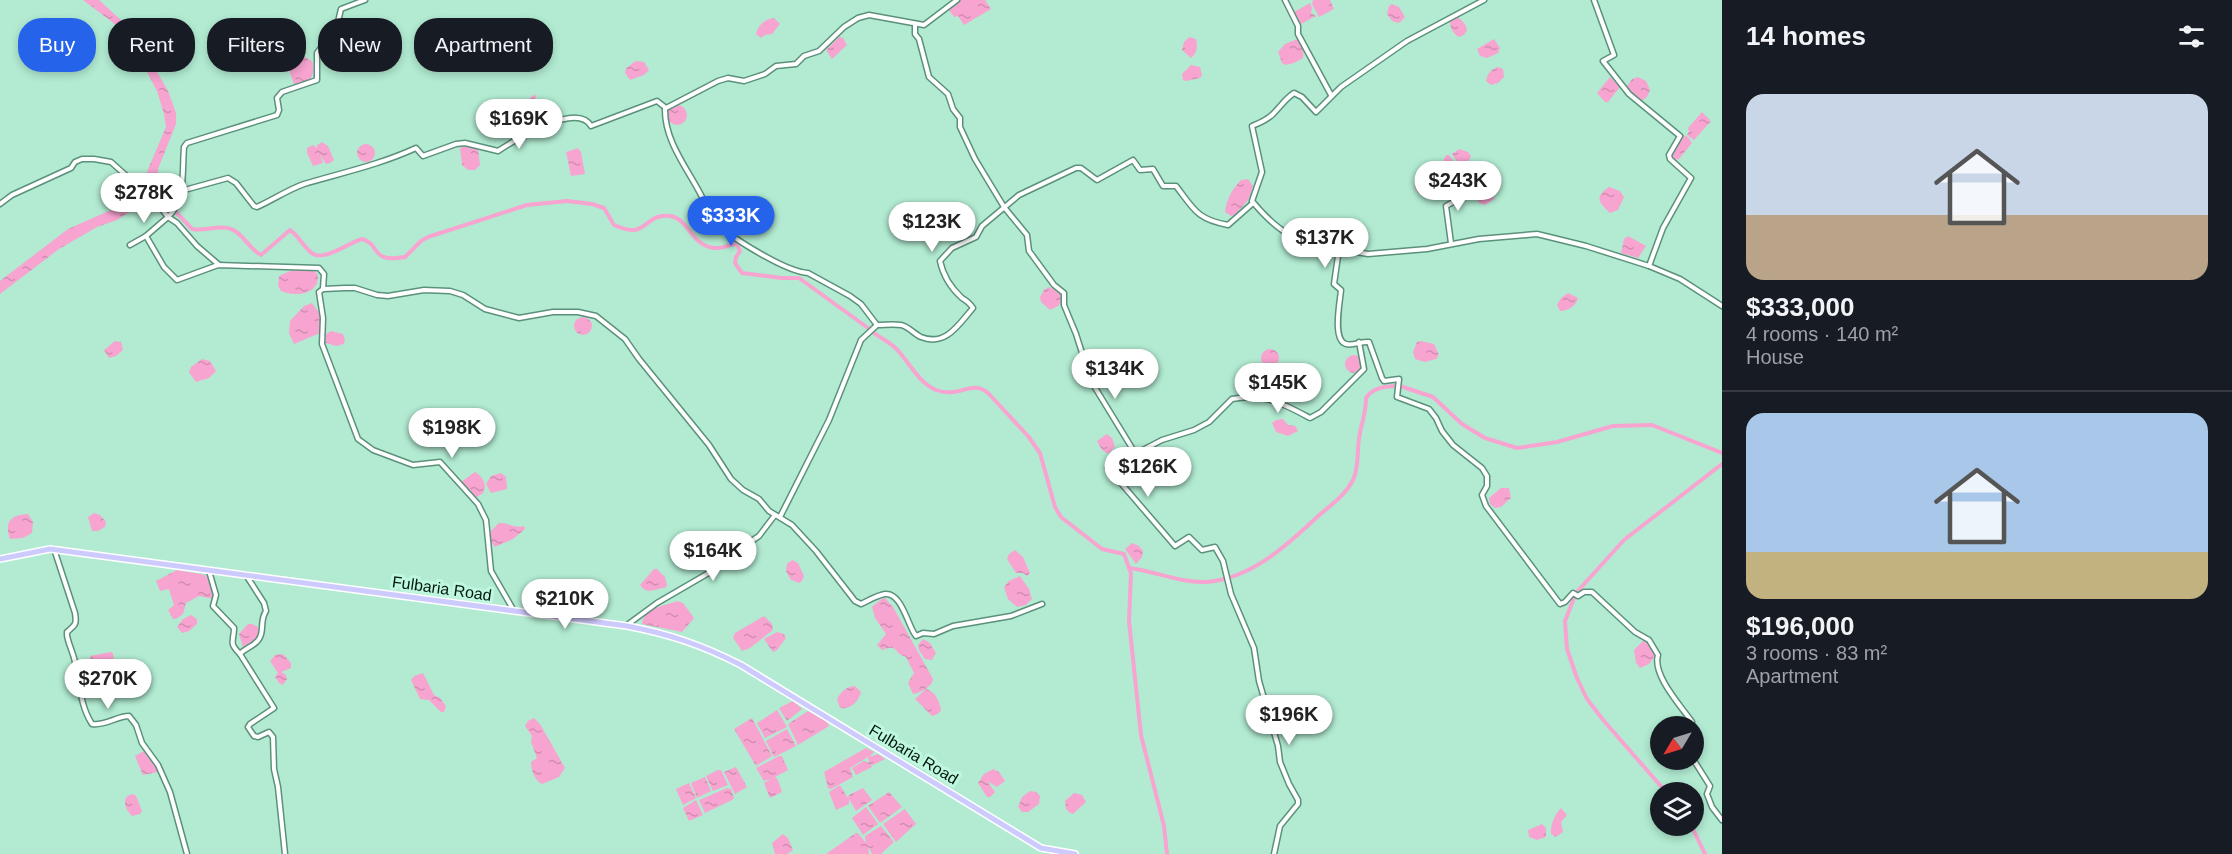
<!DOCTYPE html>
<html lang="en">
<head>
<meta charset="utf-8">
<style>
	body { margin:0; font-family:Arial,sans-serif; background:#20242c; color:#f1f3f6; height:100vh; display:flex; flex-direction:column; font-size:22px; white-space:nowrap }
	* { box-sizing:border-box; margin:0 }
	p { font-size:20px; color:#9ea1a6 }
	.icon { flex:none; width:33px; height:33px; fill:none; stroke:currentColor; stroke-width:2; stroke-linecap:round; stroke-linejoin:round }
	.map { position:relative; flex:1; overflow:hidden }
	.sheet { display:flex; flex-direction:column; background:#171b24; width:510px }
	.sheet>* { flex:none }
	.banner { position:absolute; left:18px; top:18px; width:570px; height:54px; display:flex; gap:12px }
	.needle { width:39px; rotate:232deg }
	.tools { position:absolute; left:1650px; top:716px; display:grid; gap:12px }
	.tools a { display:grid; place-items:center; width:54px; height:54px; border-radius:50%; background:#171b24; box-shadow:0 3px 9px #0003; font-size:30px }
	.price { position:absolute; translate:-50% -51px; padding:0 14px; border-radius:21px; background:#fff; color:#222; font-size:20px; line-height:39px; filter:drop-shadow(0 2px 3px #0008) }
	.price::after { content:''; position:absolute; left:50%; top:36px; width:18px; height:14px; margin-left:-9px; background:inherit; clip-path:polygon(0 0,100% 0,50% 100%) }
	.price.active { background:#2563eb; color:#fff }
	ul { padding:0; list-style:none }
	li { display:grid; align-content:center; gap:12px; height:318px; padding:0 24px }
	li+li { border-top:2px solid #363941 }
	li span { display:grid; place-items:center; height:186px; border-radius:18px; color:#555 }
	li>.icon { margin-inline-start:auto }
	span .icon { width:108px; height:108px; fill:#fffc; stroke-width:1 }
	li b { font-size:26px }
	h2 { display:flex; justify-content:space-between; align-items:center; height:72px; padding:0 24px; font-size:26px }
	.pill { padding:0 21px; border-radius:24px; background:#171b24; box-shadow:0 3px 9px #0003; font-size:21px; line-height:54px }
	.pill.active { background:#2563eb; color:#fff }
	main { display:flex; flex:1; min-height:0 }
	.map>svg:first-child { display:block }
</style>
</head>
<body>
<main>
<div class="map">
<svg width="1722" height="854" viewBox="0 0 1722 854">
	<defs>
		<pattern id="water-ripples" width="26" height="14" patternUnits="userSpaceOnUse" patternTransform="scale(1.5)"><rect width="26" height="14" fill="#f7a4d0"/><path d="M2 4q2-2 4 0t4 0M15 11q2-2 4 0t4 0" fill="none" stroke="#d28cb2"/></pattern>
	</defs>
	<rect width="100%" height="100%" fill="#b2ebd2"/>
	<!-- water -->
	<g fill="url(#water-ripples)">
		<path d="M83,0H99L134,32L168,91L176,113V124L158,169V185L148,197L134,209L117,220L97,227L59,249L0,294V281L68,229L129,202L138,193L166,127L164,114L157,91L132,44L120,28Z"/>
		<path d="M959,0H985L991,9L964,25L958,16L954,17L949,10Z"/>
		<path d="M1313,0H1330L1334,9L1319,17L1312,4Z"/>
		<path d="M1310,3L1312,8L1311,13L1316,16L1299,25L1294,12Z"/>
		<path d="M1392,4L1399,7L1405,17L1399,23L1392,21L1387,14L1389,6Z"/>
		<path d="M1457,16L1465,24L1467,30L1464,35L1459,37C1453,34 1450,27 1450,21Z"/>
		<path d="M774,18L780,24L772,34L765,35L761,38L756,34C758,25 765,19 774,18Z"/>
		<path d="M839,37L843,38L847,45L832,59L826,50Z"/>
		<path d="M1189,37L1196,39C1198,46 1197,53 1191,58L1182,50L1184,42Z"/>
		<path d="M1297,39C1303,43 1304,51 1303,58L1294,63L1285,65L1282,63L1278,52L1285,44Z"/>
		<path d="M1494,39L1500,48L1498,53L1487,58L1480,56L1477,49Z"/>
		<path d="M507,41L514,49L522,51V56L531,61L532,65L525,67L519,60L520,56L510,55L501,46Z"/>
		<path d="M303,56L312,61C316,76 310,85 294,84L289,70L293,62Z"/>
		<path d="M636,61L644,62L649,70L644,75L630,80L625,73L626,68Z"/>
		<path d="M1191,65L1200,67L1202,75L1200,78L1186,81L1183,80L1182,74Z"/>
		<path d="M1498,67L1503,69L1504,77L1498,83L1491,85L1486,81C1487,74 1491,69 1498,67Z"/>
		<path d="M1610,77L1620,87L1608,102H1605L1597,93Z"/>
		<path d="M1638,77L1646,81L1650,90L1647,97L1640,102L1628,92L1626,88L1632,79Z"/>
		<path d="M535,94L539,110L555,113L548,121L534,126L524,103Z"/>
		<circle cx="677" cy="115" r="10"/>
		<path d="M1702,112L1711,121L1694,140L1687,135L1689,131L1688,128Z"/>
		<path d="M1683,135L1688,137L1692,143L1679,159L1675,160L1672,158V152Z"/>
		<path d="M322,142L328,146L334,160L330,163L326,164L320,155L323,163L313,166L307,153V148L313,145L317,148V145Z"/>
		<circle cx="366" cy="153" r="9"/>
		<path d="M465,145L478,149L480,165L475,170H468L462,165L460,148Z"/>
		<path d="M578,148L581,152L585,174L571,176L566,152Z"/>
		<path d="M1459,149L1468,152L1471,156L1465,168L1458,163L1452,154Z"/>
		<path d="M1446,155H1449L1457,166L1458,170L1454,174H1446L1442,164Z"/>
		<path d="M1481,177L1488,184L1494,199L1485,205L1479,203C1473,193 1473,186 1481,177Z"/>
		<circle cx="1424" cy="186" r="9"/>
		<path d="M1248,179L1253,186L1249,199L1235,215L1231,216L1225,212C1226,200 1233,188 1241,180Z"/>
		<path d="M1609,187L1620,191L1624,197L1618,210L1610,213C1600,203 1593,198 1609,187Z"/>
		<path d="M1628,236L1646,246L1638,258L1621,253L1624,239Z"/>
		<path d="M305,270L314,271L318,275C319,295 295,297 281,291L278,286L279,276L290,271Z"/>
		<path d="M1049,287L1058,291L1064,299L1058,306L1050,310L1041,302L1040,297L1044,290Z"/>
		<path d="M1568,293L1578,298C1576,306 1568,311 1560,311L1557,305L1561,298Z"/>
		<path d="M312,303L320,314V333L294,344L289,333L290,321L304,306Z"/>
		<circle cx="583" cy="326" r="9"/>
		<path d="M331,331L343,334L345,340L344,344L336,346L326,343L325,335Z"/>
		<path d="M115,341L121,342L123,350L116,356L109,358L104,350Z"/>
		<path d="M1421,341L1434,344L1439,355L1436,359L1425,362L1415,359L1413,352L1417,342Z"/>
		<circle cx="1270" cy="358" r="9"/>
		<circle cx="1354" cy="364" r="9"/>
		<path d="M202,359L210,361L216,371L209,378L196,382L189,372L191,367Z"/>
		<path d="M1283,419L1288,425L1295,426L1298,431L1288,436L1276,432L1272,423L1276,420Z"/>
		<path d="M1107,434L1112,438L1115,447L1108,454L1102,450L1097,441Z"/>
		<path d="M475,472C482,476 488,485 483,493L477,497L472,495L461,482Z"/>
		<path d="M501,473L506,477L507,489L491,493L486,484L491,476Z"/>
		<path d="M1501,488H1509L1511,498L1501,507L1495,508L1490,504L1489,498Z"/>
		<path d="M94,513L100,515L106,522L105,527L98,531H92L88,517Z"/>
		<path d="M28,514L33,522L32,533L23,538L10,539C4,521 11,515 28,514Z"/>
		<path d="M499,523C508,522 515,529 524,526L525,529L513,539L495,547L491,542V531Z"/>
		<path d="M1132,543L1139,546L1143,551L1142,557L1136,564L1125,549Z"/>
		<path d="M1015,550L1023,557L1030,573L1027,576L1023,573H1016L1007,559L1009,554Z"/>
		<path d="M792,560L798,563L804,576L802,581L799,583L791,580L786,571L787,564Z"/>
		<path d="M654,569H657L665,577L667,585L665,588C654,588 648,596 640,585Z"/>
		<path d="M177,570L206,575L215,594L214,599L199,596L186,603L183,614L176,619H173L168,610L174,605L169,589L160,591L156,581Z"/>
		<path d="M1020,576L1029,589L1032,599L1026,605L1017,607L1008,599L1004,587L1009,581Z"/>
		<path d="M884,597L893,607L933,679C932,687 920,693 913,694L908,683L914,673L906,657L899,654C894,646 891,647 882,650L877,645L886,634L875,618L872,607Z"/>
		<path d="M677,601L683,603L694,618L682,632L642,624C644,607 665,606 677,601Z"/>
		<path d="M191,615L197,619V624L189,631L182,633L177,627L183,619Z"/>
		<path d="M764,616L772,624L773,630L750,648L742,651L733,638L735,633Z"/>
		<path d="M248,624H252L258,627L259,634L256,640L243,647L239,634Z"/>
		<path d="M777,632L784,634L786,638L777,650L773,652L764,639Z"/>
		<path d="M923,639L930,643L936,653L932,660L925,659L919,650L918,645Z"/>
		<path d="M1645,639L1654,651V657L1649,664L1640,668L1636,663L1634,650Z"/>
		<path d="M111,652L113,653L115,669L97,674L92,673L90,656Z"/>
		<path d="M283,654L291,663V668L281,672L285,674L287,679L283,685L279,683L275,677L278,673L270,661L275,655Z"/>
		<path d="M423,673L434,695L440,698L446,706L444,712H441L429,700L420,699L411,680L414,676Z"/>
		<path d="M855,686L861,692C859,701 850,710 840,708L837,699C841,691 846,687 855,686Z"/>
		<path d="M926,689C935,691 940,702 941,711L936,715L932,716L915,699Z"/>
		<path d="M793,701L802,709L787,721L779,708Z"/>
		<path d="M777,710L787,727L765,738L757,723Z"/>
		<path d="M808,711L827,722L829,726L798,745L788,724Z"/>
		<path d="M534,718L540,724L565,768L559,777L542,784C535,781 531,770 531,762L537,758L531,742L532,736L525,726L528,721Z"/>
		<path d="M752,718L772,756L756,766L734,729Z"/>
		<path d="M787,729L796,746L774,757L766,741Z"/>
		<path d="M866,748L874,752L869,757L878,754L885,759L873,765L871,764L872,767L856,775L852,768L864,761L869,763L868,757L850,768L853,777L831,789L828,788L824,772Z"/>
		<path d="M144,751L155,762L158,772L143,775L142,773L135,756Z"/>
		<path d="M779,756H782L788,770L775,777L778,780L782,792L770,798L764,783L771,779L764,781L756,768Z"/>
		<path d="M736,767L747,787L735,794L724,772Z"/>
		<path d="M993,769L999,772L1005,781L997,787L987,781L995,792L990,797H987L978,783L984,774Z"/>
		<path d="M718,770H721L728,785L713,791L706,776Z"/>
		<path d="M705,777L711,791L697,798L691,783Z"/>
		<path d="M689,783L696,798L683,805L676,789Z"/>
		<path d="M840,785L848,798L849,795L863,788L872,800L856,811L849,799V804L836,810L829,792Z"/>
		<path d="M727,788L731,789L734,798L732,800L705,813L699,800Z"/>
		<path d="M1030,791L1036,792L1040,796L1039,804L1028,812H1022L1018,807L1022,797Z"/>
		<path d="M889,792L902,807L880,823L868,806Z"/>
		<path d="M1074,793L1082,795L1086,802L1073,814L1070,813L1066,809L1065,801Z"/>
		<path d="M133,794L136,796L142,811L140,814L132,816C127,811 122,803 127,796Z"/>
		<path d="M696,800L703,815L689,821L683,808Z"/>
		<path d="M866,807L878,824L863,835L852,818Z"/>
		<path d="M1561,808L1567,815L1561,822L1563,832L1556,837L1551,834C1550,825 1555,814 1561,808Z"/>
		<path d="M905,809L916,824L896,842L883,824Z"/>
		<path d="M1542,824L1546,828V837L1537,840L1529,837L1528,830Z"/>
		<path d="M881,826L894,842L881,854H872L868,846L869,854H826L856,833H858L866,843L865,836Z"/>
		<path d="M783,834L788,838L793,850L787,854H775L772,843Z"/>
	</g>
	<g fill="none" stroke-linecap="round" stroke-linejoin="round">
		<!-- canal -->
		<g stroke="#f7a4d0" stroke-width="4">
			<path d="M153,188L192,229C204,232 220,224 231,229C243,233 249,249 261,255L290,230C299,236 304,248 313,254C325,261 350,242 362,239C382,245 369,263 405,257L421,241L428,237L527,205L567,201L592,204L604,208L614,225C649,241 642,213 670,216C689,218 690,246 715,248C722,249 730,244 737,244L740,251L736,257L735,263L742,273L782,278H799L868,328"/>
			<path d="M874,333C882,339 894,344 900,353C911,366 920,383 936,390C960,399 972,378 989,394L1028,436L1040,453L1055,507L1061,517L1102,549L1124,554L1131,573L1129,621L1141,735L1164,826L1167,854"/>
			<path d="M1400,386L1433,397L1462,424L1485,438L1517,448L1557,442L1613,426L1652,425L1722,453"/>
			<path d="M1129,568C1155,571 1179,583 1206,582C1250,579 1285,547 1315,519C1329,506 1345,496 1353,480C1359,468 1357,451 1359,439C1361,423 1366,415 1366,398C1372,388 1385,386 1397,386"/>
			<path d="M1666,792L1604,721L1587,699L1577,678L1567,649L1565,621L1576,593L1624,540L1722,464"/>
			<path d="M1691,825L1705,854"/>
		</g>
		<defs>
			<g id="minor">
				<path d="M1285,0L1298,26V34L1331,95"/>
				<path d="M1484,0L1407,41L1341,87L1316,112L1302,97L1294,93C1285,99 1281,106 1273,114C1267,120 1260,123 1252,126L1262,172L1252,201C1281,236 1296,241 1339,249L1334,284L1341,290C1340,302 1332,340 1346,344C1353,346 1362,341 1369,342L1382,378L1384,381L1399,379L1397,397L1429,409L1436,418L1442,431L1453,445L1482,468L1487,476V486L1482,495L1486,506L1560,604L1565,602L1573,593L1578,596L1584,592H1592L1635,632L1649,640L1658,655C1652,675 1681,706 1692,722L1691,726"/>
				<path d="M1594,0L1614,55L1603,61L1629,94L1680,136L1669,155L1670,159L1691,178L1663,228L1649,266L1680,279L1722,306"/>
				<path d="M915,24V34L919,39L929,77L948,94L953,109L960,118V127L975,159L1004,207L1027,235L1029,251L1032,255L1054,285L1064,293V305L1076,334L1091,381L1135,453"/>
				<path d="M665,108C664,141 688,169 702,197C705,203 706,210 709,215C721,233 786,272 808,273L850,296L861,304L877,325"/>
				<path d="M181,191L228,178L236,183L254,206L257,207C273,200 287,190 304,184C341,173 379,165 416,148L423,156L456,144L465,143L498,151C515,140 577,101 591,126L657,101L666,108L718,81L728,78L744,81L765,74L776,66L796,64L804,56L819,51L844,27L858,18L869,15L924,25L957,0"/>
				<path d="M0,204L12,195L71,168L75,162L82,159H94L111,162L139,187L151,195L168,217C186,200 182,171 184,147L187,143L277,115L279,110L277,98L282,92L317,80V53L337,26L341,9L365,0"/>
				<path d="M146,236L164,267L177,280L218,265L319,268L324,274L323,289"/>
				<path d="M1451,243L1446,206L1457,200L1472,185"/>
				<path d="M130,245L146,236L168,217L177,223L197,246L218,264"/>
				<path d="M1339,249L1368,254L1427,249L1479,239L1537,234L1586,246L1649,266"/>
				<path d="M780,517L829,420L861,340L877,325C885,325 893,324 901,325C908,326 914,334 921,337C946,347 959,324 973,308C970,303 967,301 962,298C951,288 943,275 940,261L952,248L976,237L982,226L1019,195L1076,168H1081L1097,180L1133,160L1140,170L1153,169L1163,186H1176C1194,209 1196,219 1228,225L1253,203"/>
				<path d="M54,549L75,613C77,625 75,625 67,632V635C68,643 72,650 74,658C80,680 79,704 92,724C105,726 117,716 129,716L136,725L142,743L158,765L170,792L187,854"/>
				<path d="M209,571L216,595L213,606L234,628C234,642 228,642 240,654"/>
				<path d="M246,575L264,603L266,611C259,622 265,630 259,639C255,646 245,648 240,654L274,708L250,724L248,727L254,736L258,737L269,732L273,737L274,769L278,787L285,854"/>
				<path d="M514,611L491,571L486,520L478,504L440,462L413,465L373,450L358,439L322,344L323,318L319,292L323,289L345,288H355L377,295L388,296L424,290L450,291L463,295L485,309L519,318L553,312H578L596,316L625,339L639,359L709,445L731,479L743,490L759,499L769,511L792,525L816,551L855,601L861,604C868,601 877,595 885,594C902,592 908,627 916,636L923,633L934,634L953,626L1011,616L1042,604"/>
				<path d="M627,625L657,603L731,560L734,553L759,536L775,515"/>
				<path d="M1693,759L1710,786L1707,794L1712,807L1722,820"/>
				<path d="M1274,854L1280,826L1298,804V800L1289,784L1280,762L1278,746L1259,681L1254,648L1231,594L1223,561L1215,547L1202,550L1189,537L1175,546L1108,468L1162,440L1194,430L1209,422L1232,399C1265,393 1282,403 1310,418L1321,412L1364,369L1359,342"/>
			</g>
			<path id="major" d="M0,559L50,549L627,626C669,634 702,645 741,665L1041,848L1075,854"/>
		</defs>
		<!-- minor casing -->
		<use href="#minor" stroke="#5b917b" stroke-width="7"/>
		<!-- major casing -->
		<use href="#major" stroke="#fff" stroke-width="8"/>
		<!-- minor -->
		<use href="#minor" stroke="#fff" stroke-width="4"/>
		<!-- major -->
		<use href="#major" stroke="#cdcafd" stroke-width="5"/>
	</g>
	<g text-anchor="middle" stroke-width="6" stroke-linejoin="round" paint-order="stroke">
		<!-- street labels -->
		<g font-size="16" fill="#031810" stroke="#bff8df">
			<text transform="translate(442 588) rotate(8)" y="6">Fulbaria Road</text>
			<text transform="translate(914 754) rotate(31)" y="6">Fulbaria Road</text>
		</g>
	</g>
</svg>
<div class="tools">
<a><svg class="needle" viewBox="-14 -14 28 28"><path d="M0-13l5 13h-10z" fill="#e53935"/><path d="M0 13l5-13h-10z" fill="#9ea1a6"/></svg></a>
<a><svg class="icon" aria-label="layers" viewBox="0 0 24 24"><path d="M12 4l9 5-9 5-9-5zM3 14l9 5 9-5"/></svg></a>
</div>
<b class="price" style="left:519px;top:150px">$169K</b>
<b class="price" style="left:1458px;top:212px">$243K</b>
<b class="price" style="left:144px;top:224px">$278K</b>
<b class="price active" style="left:731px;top:247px">$333K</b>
<b class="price" style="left:932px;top:253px">$123K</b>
<b class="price" style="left:1325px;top:269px">$137K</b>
<b class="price" style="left:1115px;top:400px">$134K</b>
<b class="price" style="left:1278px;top:414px">$145K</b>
<b class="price" style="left:452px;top:459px">$198K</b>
<b class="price" style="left:1148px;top:498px">$126K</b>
<b class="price" style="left:713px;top:582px">$164K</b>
<b class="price" style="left:565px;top:630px">$210K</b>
<b class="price" style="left:108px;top:710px">$270K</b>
<b class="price" style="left:1289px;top:746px">$196K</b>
<div class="banner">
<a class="pill active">Buy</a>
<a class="pill">Rent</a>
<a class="pill">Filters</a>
<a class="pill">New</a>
<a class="pill">Apartment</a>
</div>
</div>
<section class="sheet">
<h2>14 homes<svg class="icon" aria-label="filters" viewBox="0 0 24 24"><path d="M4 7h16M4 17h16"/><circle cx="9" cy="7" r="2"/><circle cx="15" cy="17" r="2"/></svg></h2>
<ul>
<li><span style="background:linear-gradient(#c9d6e8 65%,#b9a48a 0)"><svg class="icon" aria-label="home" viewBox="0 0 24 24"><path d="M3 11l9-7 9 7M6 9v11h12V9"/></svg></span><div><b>$333,000</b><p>4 rooms · 140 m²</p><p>House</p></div></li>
<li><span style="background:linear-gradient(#a9c7e8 75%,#c2b280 0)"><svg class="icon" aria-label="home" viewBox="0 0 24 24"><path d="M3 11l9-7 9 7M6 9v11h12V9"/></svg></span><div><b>$196,000</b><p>3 rooms · 83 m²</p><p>Apartment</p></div></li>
</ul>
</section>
</main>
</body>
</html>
